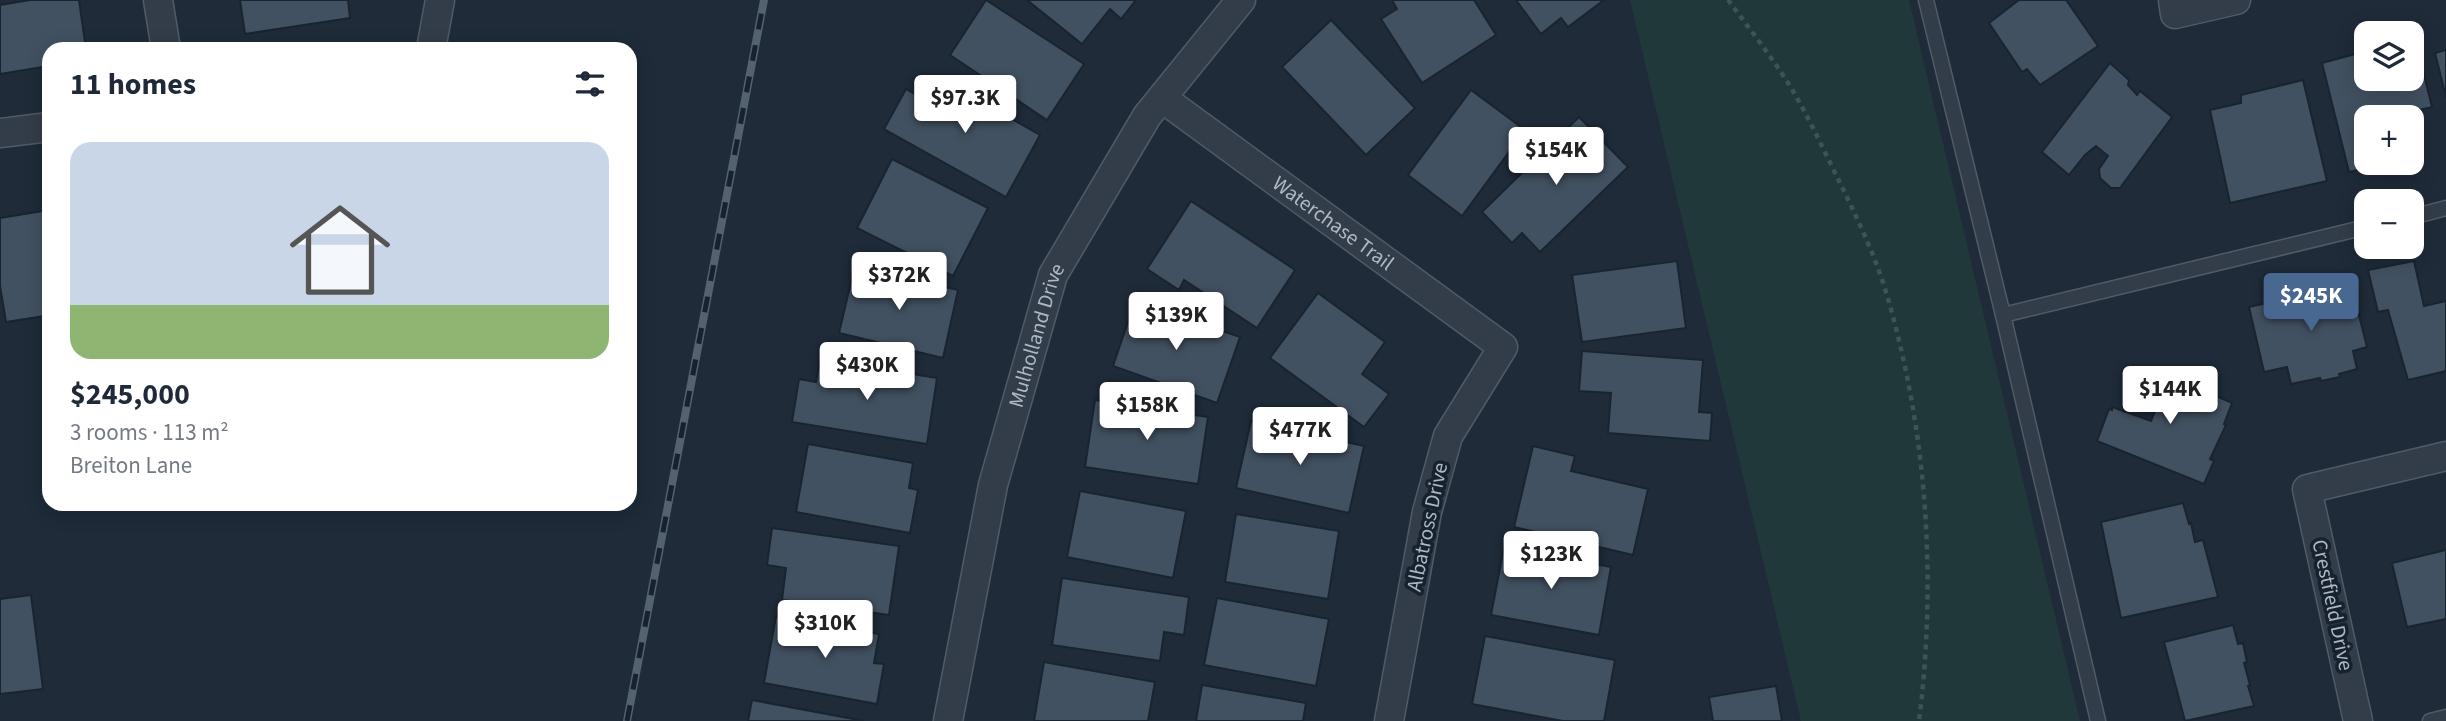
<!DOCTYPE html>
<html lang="en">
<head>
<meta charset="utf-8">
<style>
	body { margin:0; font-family:"Source Sans 3",sans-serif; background:#f2f2f3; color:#1f2937; height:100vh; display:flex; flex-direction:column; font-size:26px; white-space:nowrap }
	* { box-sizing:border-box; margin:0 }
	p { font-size:23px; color:#747a83 }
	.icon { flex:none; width:38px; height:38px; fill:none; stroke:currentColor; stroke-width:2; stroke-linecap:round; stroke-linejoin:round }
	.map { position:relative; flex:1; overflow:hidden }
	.panel { position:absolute; left:42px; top:42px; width:595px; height:469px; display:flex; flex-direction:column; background:#fff; border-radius:21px; box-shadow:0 4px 18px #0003 }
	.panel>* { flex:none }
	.controls { position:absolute; left:2354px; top:21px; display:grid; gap:14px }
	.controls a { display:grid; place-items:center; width:70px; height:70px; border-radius:14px; background:#fff; box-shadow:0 4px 18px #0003; font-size:35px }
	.price { position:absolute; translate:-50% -60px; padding:0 16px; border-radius:7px; background:#fff; color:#222; font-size:23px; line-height:46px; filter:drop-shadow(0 2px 4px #0008) }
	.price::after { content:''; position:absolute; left:50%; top:42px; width:21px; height:16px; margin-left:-10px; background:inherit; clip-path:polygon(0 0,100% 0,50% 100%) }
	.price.on { background:#486891; color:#fff }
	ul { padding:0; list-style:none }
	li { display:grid; align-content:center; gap:14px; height:371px; padding:0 28px }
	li+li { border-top:2px solid #e0e1e3 }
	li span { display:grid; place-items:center; height:217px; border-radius:21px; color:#555 }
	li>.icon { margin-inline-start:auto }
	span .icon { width:126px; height:126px; fill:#fffc; stroke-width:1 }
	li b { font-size:30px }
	h2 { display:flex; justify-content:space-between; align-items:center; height:84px; padding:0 28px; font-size:30px }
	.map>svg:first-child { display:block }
</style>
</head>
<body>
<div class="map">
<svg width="2446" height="721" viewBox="0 0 2446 721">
	<rect width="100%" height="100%" fill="#1f2b39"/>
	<!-- green -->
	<path fill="#21383a" d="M1630,0H1909L2080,721H1801Z"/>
	<!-- building -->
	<g fill="#425161" stroke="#1a2430" stroke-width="2">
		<path d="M30,0H79L86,49H49V66L0,74V5Z"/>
		<path d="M240,0H348L350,18L245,34Z"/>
		<path d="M986,0L1084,64L1047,120L950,55Z"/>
		<path d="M1027,0H1136L1121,19L1110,9L1082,44Z"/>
		<path d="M1392,0H1474L1496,35L1422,83L1381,19L1397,9Z"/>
		<path d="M1516,0H1604L1568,27L1561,18L1541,34Z"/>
		<path d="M2019,0H2066L2098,46L2040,85L2027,69L2022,72L1989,23Z"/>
		<path d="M1331,20L1415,108L1366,155L1282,67Z"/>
		<path d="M2415,39L2432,107L2389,117H2366V163H2391L2349,172L2322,63L2366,51V79H2412V40Z"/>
		<path d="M2446,50V97L2435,53Z"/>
		<path d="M2110,63L2129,80L2128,85L2137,95L2140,91L2172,117L2120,188H2111L2100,178L2099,169L2108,156L2096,146L2085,155L2069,175L2042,152Z"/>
		<path d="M940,78L1040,135L1006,197L884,129L906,89L927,101Z"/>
		<path d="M2303,80L2327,181L2230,203L2210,110L2241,103V95Z"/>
		<path d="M1471,90L1525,130L1462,216L1408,175Z"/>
		<path d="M1579,117L1628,167L1540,252L1522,233L1512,243L1482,212Z"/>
		<path d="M892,159L988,208L953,276L857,228Z"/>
		<path d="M1191,201L1295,270L1257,328L1184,280L1179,290L1147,269Z"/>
		<path d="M49,210V323L46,324L45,316L6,322L0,286V218Z"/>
		<path d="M1677,261L1686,328L1582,342L1572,275Z"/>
		<path d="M2414,261L2424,306L2446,301V371L2408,380L2388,310L2378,312L2368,270Z"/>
		<path d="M855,265L958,290L943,358L839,333Z"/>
		<path d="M2350,279L2367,347L2353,351L2357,369L2339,374L2340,377L2321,381L2320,378L2291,384L2287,367L2264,372L2249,307L2302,295L2301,290Z"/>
		<path d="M1318,293L1385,342L1362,374L1389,394L1364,427L1270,358Z"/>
		<path d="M1135,301L1240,337L1217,403L1113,366Z"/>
		<path d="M1582,351L1703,360L1699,412L1712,413L1710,441L1608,433L1611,393L1579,391Z"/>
		<path d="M820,359L937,378L927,444L792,422L799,379L816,382Z"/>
		<path d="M2152,367L2232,403L2224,424L2226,425L2210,459L2214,461L2204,484L2097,441L2109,409L2112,410V407L2151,421L2158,404L2141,397L2136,388L2142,372Z"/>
		<path d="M1095,400L1208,417L1198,484L1085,467Z"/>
		<path d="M1251,421L1364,446L1349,513L1236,488Z"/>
		<path d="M808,444L913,463L909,488L918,490L910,533L796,512Z"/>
		<path d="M1533,446L1575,456L1571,471L1648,489L1633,555L1514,527Z"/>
		<path d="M1080,491L1186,511L1173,578L1067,557Z"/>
		<path d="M2183,503L2189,524L2191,523L2195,542L2203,540L2218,597L2121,618L2101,522Z"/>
		<path d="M1236,514L1339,531L1328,599L1225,582Z"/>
		<path d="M772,528L899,546L889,615L782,600L786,568L767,565Z"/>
		<path d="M1504,547L1611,567L1599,635L1491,615Z"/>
		<path d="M2446,550V619L2407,627L2392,563Z"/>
		<path d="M1062,578L1189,597L1184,635L1164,632L1160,661L1052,645Z"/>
		<path d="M31,595L43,689L0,694V599Z"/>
		<path d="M1217,598L1329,619L1316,686L1204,665Z"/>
		<path d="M776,616L879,634L874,663L884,664L877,704L764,683Z"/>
		<path d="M2233,625L2238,644L2243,643L2247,662L2244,663L2250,685L2248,686L2254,706L2185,721L2164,642Z"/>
		<path d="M1485,636L1615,660L1604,721H1563L1472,704Z"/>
		<path d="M1044,662L1155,682L1148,721H1034Z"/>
		<path d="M1202,685L1306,703L1303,721H1196Z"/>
		<path d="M1776,686L1782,721H1713L1709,697Z"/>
		<path d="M752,700L864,721H748Z"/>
	</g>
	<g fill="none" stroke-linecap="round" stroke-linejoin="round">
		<defs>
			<g id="lane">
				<path d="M1926,0L2003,315L2098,721"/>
				<path d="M2412,217L2446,208"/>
				<path d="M2003,315L2366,227"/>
				<path d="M2430,721L2446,717"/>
			</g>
			<g id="street">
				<path d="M158,0L166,49"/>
				<path d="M2173,0L2175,14L2236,0"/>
				<path d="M431,49L440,0"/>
				<path id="s1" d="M1162,98L1503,347L1448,436L1427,512L1389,721"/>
				<path d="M0,133L49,127"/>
				<path id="s2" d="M948,721L993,485L1053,275L1147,116L1241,0"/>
				<path d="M2358,721L2307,489L2446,456"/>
			</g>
		</defs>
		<!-- lane casing -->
		<use href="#lane" stroke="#505b67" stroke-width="17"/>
		<!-- street casing -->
		<use href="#street" stroke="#505b67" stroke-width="31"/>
		<!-- path -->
		<path stroke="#3c5454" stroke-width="4.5" stroke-dasharray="5 5" stroke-linecap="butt" d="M1728,0C1749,28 1771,56 1790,86C1810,119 1826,155 1843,189C1859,222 1875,256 1886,292C1927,430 1937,578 1919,721"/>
		<!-- lane -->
		<use href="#lane" stroke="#333d49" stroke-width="14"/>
		<!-- street -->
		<use href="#street" stroke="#333d49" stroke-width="28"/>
		<defs>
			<path id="rail" d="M627,721L764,0"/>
		</defs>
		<!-- rail casing -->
		<use href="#rail" stroke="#546171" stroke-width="8"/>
		<!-- rail -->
		<use href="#rail" stroke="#18222e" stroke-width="5" stroke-dasharray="16" stroke-linecap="butt"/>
	</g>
	<g text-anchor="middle" stroke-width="7" stroke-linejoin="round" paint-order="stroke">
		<!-- street labels -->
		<g font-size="21" fill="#adb8c6" stroke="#18222e">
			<text dy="7" stroke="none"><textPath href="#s1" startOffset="212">Waterchase Trail</textPath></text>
			<text dy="7" stroke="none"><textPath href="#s2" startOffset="396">Mulholland Drive</textPath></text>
			<text transform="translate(1427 527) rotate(-78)" y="7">Albatross Drive</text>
			<text transform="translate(2333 605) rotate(78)" y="7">Crestfield Drive</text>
		</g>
	</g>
</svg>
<div class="controls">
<a><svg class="icon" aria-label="layers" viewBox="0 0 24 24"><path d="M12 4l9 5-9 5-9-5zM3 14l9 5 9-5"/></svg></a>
<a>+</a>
<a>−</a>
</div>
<b class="price" style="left:965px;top:135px">$97.3K</b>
<b class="price" style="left:1556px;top:187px">$154K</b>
<b class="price" style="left:899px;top:312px">$372K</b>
<b class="price on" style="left:2311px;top:333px">$245K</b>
<b class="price" style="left:1176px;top:352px">$139K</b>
<b class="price" style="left:867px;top:402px">$430K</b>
<b class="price" style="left:2170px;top:426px">$144K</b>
<b class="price" style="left:1147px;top:442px">$158K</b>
<b class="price" style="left:1300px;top:467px">$477K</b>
<b class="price" style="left:1551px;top:591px">$123K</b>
<b class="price" style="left:825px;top:660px">$310K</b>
<section class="panel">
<h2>11 homes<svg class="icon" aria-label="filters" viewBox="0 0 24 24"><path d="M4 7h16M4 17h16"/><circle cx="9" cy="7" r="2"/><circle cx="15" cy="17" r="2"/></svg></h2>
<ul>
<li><span style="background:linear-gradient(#c9d6e8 75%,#8fb573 0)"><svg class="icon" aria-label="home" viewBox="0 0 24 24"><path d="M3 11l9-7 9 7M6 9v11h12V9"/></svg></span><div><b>$245,000</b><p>3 rooms · 113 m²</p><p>Breiton Lane</p></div></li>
</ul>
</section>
</div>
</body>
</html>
